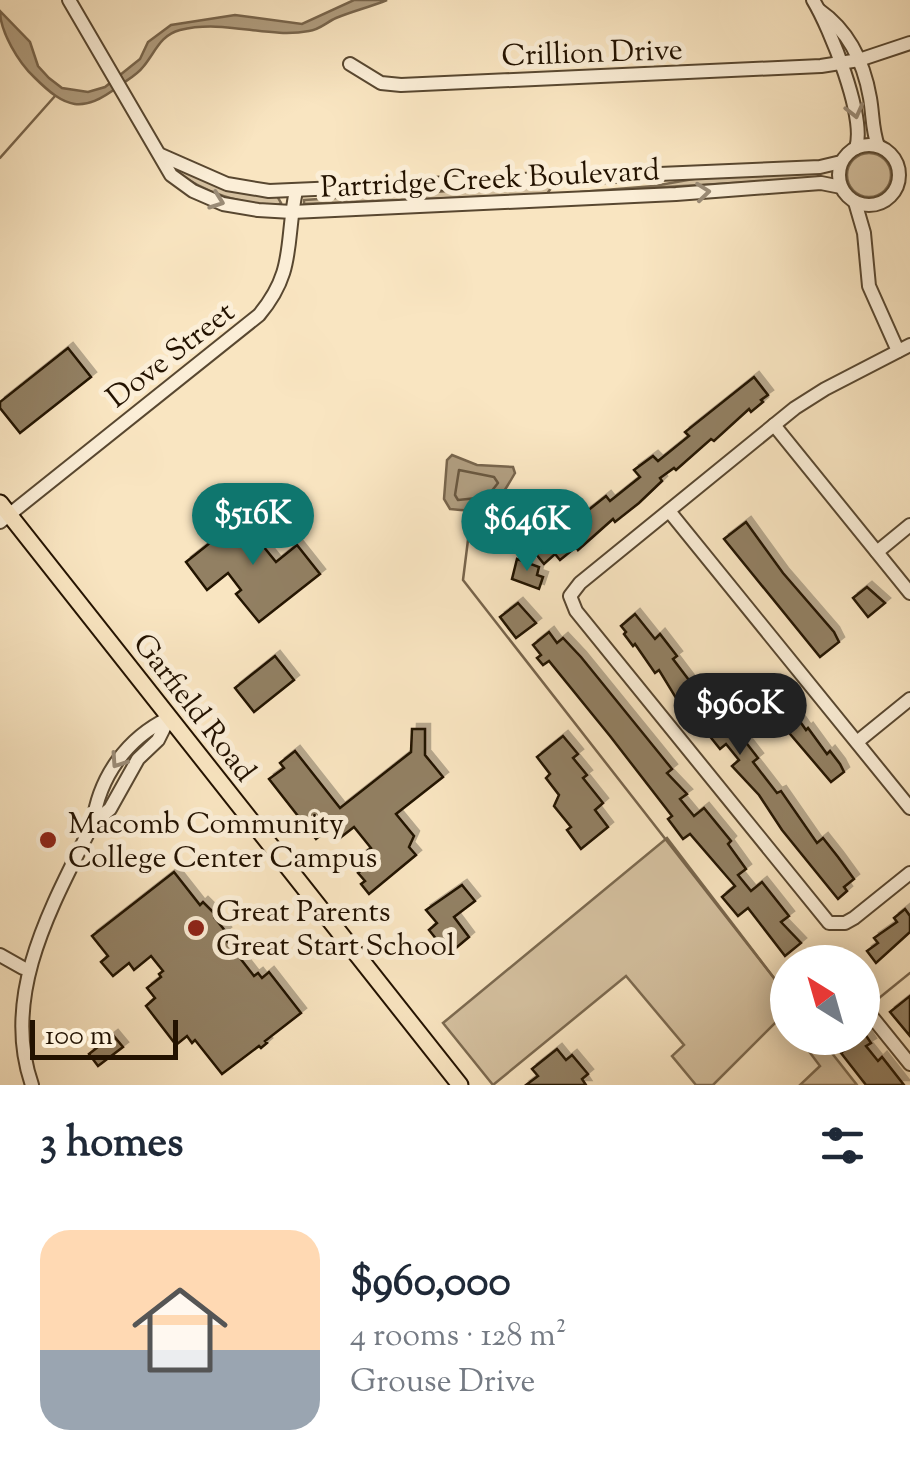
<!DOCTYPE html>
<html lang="en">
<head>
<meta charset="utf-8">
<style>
	body { margin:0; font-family:"Sorts Mill Goudy",serif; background:#f2f2f3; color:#1f2937; height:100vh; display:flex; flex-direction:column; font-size:38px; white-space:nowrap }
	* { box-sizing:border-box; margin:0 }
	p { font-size:32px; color:#747a83 }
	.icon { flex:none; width:55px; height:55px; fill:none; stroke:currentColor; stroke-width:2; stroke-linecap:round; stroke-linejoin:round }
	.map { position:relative; height:1085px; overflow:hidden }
	.details { display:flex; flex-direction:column; background:#fff; flex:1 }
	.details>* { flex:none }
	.needle { width:65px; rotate:323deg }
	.buttons { position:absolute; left:770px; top:945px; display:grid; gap:20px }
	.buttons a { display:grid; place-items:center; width:110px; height:110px; border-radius:50%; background:#fff; box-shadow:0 5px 25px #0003; font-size:50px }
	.scale { position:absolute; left:30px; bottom:25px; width:148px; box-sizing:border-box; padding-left:10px; border:5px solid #231200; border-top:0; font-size:28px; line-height:35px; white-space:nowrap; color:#231200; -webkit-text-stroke:8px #fbeed7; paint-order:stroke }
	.price { position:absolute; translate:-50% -85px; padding:0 22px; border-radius:35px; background:#0f766e; color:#fff; font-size:32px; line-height:65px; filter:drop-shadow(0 2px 5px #0008) }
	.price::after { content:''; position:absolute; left:50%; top:60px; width:30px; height:22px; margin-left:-15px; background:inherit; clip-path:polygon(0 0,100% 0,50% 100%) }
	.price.current { background:#222; color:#fff }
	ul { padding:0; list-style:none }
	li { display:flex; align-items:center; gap:30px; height:250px; padding:0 40px }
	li+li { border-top:2px solid #e0e1e3 }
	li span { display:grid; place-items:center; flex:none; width:280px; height:200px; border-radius:30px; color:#555 }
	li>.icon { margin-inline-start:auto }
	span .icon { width:120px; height:120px; fill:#fffc; stroke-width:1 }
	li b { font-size:42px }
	h2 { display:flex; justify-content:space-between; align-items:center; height:120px; padding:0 40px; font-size:42px }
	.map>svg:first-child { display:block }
</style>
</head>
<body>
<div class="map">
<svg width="910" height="1085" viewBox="0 0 910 1085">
	<defs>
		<filter id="shadow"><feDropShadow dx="5" dy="-5" stdDeviation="0" flood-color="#0004"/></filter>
	</defs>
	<rect width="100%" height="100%" fill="#f9e5c1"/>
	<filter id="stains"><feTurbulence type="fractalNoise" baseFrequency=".002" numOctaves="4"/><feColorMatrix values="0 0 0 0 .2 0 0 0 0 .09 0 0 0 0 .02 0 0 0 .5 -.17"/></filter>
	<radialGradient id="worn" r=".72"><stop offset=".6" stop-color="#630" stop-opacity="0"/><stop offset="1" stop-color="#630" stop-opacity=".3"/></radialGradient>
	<!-- green -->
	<g fill="#d5c1a0" stroke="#7c6a50" stroke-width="2.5">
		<circle cx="869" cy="175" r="22"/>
		<path d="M178,167C209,186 241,191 277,196L281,203L277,206C238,203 207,194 175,171Z"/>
		<path d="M818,173V178L580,192L654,186L699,178Z"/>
		<path d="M547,185L551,188L547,194L304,204V200Z"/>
		<path d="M667,838L787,995V1022L782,1016L713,1085H696L672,1056L684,1045L626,976L493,1085L443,1023Z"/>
		<path d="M799,1038H820L857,1085H800L820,1066Z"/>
	</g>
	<!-- water -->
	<g fill="#b09d7f" stroke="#78654c" stroke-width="2.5">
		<path d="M354,0H387C370,7 353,11 336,18C327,22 319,30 309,31C267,39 226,19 180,30C160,35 155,53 143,67C137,75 127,80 119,86C82,114 66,109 34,77C19,63 0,32 0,11L30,42L38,66L49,78L62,88L88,92L105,87L140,59L148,42L171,25L235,15L302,24Z"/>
		<path d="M452,455L477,465L513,467L515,473C496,506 491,514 450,509L444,499L447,460Z"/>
	</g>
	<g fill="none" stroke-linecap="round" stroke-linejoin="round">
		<!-- shore -->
		<path stroke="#6a5840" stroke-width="2.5" d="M459,470L494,477L498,483L487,497L458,500L455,495Z"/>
		<!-- stream -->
		<g stroke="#78654c" stroke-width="2.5">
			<path d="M0,158L55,96"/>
			<path d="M470,522L471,509"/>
			<path d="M469,532L463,580L788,996"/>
			<path d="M868,1007L910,973"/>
			<path d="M820,1038L824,1042L829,1038"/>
		</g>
	</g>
	<!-- building -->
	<g fill="#928064" stroke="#231200" stroke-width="2.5" filter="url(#shadow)">
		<path d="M68,348L91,377L20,433L0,408V402Z"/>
		<path d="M754,377L768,395L761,400L763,402L751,412L749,409L714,441L711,439L676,470L674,468L660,478L662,481L639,503L615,522L613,519L578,550L576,547L560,560L555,554L544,564L531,548L552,531L560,541L590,517L586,512L606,496L610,501L640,477L634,470L653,456L658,461L689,436L685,432Z"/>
		<path d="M245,515L267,543L263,546L276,562L297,545L320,574L259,622L236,594L241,590L228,573L207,590L186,562Z"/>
		<path d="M746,522L783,573L834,632L839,642L820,657L724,539Z"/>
		<path d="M517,559L539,567L537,575L543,577L539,589L512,579Z"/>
		<path d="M867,587L885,603L868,617L853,598Z"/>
		<path d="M518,603L536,623L516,638L500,617Z"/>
		<path d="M635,614L655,639L660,634L677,656L673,659L698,692L704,688L718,706L712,711L739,744L744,740L758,758L753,762L777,793L781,791L817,843L823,838L838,857L854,879L844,887L847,891L838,899L782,830L759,795L732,766L739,760L726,744L720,749L692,714L699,708L685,691L676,698L659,670L655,673L635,644L633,646L624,634L626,632L621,626Z"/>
		<path d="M549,632L557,643L563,638L581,657L672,769L667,773L687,794L680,799L694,816L704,808L731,841L728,844L746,869L738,875L751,891L762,882L789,916L781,922L801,943L785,956L748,908L738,916L722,897L735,886L690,834L683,839L668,819L672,816L610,736L549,661L543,665L537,658L541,655L533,645Z"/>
		<path d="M275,656L294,680L254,712L235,688Z"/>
		<path d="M787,703L806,730L808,728L827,754L830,751L840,764L844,772L831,782L773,714Z"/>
		<path d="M412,729H425V755L443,777L396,814L414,836L409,847L416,855L369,894L361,884L365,881L358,873L363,869L356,860L371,848L354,827L336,841L327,830L316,839L269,779L284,768L280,763L295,751L340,808L411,752Z"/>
		<path d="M563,736L578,754L573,758L587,775L583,778L603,803L595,810L608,827L581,849L567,830L571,827L554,806L559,795L546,778L550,774L537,757Z"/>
		<path d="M174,872L200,905L203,902L218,917L215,918L226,932L222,935L254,976L258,973L262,978L269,972L301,1013L265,1041L267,1043L261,1048L259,1046L222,1074L195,1040L192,1043L187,1036L176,1045L146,1006L155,998L147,988L161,977L159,974L163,971L151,956L134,970L129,963L113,976L101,962L108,956L92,936Z"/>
		<path d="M462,885L475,901L454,917L469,937L456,948L449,939L441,945L429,930L437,923L426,910Z"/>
		<path d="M905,909L910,916V932L876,963L867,951L878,943L874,938L897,922L894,918Z"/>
		<path d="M910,996V1036L890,1012Z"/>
		<path d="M865,1034L871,1043L866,1046L878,1061L882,1057L904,1085H866L841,1053Z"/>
		<path d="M113,1035L123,1047L98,1066L89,1054Z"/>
		<path d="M557,1049L566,1060L572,1055L588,1074L582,1079L586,1085H526L538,1076L532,1069Z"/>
	</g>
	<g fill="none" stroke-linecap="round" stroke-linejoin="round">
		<defs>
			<g id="minor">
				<path d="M69,0L171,175L193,191L223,204L258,210L292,212L676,194L821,183L841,187"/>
				<path d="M813,0C830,28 866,117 856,148"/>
				<path d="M819,10C849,31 864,63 870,98C873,115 872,130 878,146"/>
				<path d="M350,64L381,83L401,85L821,66L859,60L910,43"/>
				<circle cx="869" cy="175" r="30"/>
				<path d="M161,155L227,184L269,191L820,167L841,162"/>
				<path d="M855,202L864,233L869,286L898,351"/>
				<path d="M910,345L825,389L795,408L580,583L570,596L576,611L829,923H845L854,918L910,873"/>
				<path d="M774,425L910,593"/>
				<path d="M669,511L910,808"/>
				<path d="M0,522L259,315C296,271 285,242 296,191"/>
				<path d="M877,552L910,525"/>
				<path d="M857,742L910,699"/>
				<path d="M93,823L110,809L138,759L158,740L169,718"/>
				<path d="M0,955L23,968"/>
				<path d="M868,1012L910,1064"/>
				<path d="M32,1085C0,994 53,904 93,823C99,777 127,738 169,718"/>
			</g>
			<path id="major" d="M0,503L460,1085"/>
		</defs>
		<!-- minor casing -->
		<use href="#minor" stroke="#584730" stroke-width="16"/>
		<!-- major casing -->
		<use href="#major" stroke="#231200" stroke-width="19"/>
		<!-- minor -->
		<use href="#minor" stroke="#fbeed7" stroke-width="12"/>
		<!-- major -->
		<use href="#major" stroke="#f9e5c1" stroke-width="15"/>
	</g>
	<!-- one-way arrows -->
	<defs><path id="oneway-chevron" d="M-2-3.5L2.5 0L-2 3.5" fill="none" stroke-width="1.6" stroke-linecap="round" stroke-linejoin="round" transform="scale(2.5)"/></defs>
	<g stroke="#9a8b76">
		<use href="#oneway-chevron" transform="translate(855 111) rotate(76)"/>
		<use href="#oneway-chevron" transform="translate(703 192) rotate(-6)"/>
		<use href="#oneway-chevron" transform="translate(217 201) rotate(20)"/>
		<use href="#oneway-chevron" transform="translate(118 761) rotate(124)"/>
	</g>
	<!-- markers -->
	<g fill="#8f2418" stroke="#fbeed7" stroke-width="4">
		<circle cx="48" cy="840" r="10"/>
		<circle cx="196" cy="928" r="10"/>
	</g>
	<g text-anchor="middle" stroke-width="10" stroke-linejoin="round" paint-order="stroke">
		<!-- street labels -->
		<g font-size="30" fill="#231200" stroke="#fbeed7">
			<text transform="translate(592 52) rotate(-2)" y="10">Crillion Drive</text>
			<text transform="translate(490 178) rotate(-3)" y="10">Partridge Creek Boulevard</text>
			<text transform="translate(170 354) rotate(-38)" y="10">Dove Street</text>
			<text transform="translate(195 707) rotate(52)" y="10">Garfield Road</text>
		</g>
		<!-- poi labels -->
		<g font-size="30" fill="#231200" stroke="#fbeed7" text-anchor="start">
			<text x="68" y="833">Macomb Community<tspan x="68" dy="34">College Center Campus</tspan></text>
			<text x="216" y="921">Great Parents<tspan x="216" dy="34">Great Start School</tspan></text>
		</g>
	</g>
	<rect width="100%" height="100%" filter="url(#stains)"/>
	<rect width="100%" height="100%" fill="url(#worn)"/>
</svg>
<div class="buttons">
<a><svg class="needle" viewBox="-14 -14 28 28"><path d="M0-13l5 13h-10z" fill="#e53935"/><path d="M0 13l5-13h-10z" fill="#747a83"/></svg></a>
</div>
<div class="scale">100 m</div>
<b class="price" style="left:253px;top:568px">$516K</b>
<b class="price" style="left:527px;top:574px">$646K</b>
<b class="price current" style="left:740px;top:758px">$960K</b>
</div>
<section class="details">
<h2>3 homes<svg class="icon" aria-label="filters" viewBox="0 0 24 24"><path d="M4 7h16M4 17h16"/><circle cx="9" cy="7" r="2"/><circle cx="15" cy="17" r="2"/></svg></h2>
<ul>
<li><span style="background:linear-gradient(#ffd9b3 60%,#9aa5b1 0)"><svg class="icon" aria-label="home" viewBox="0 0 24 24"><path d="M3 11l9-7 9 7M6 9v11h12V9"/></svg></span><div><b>$960,000</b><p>4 rooms · 128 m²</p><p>Grouse Drive</p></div></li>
</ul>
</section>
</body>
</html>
